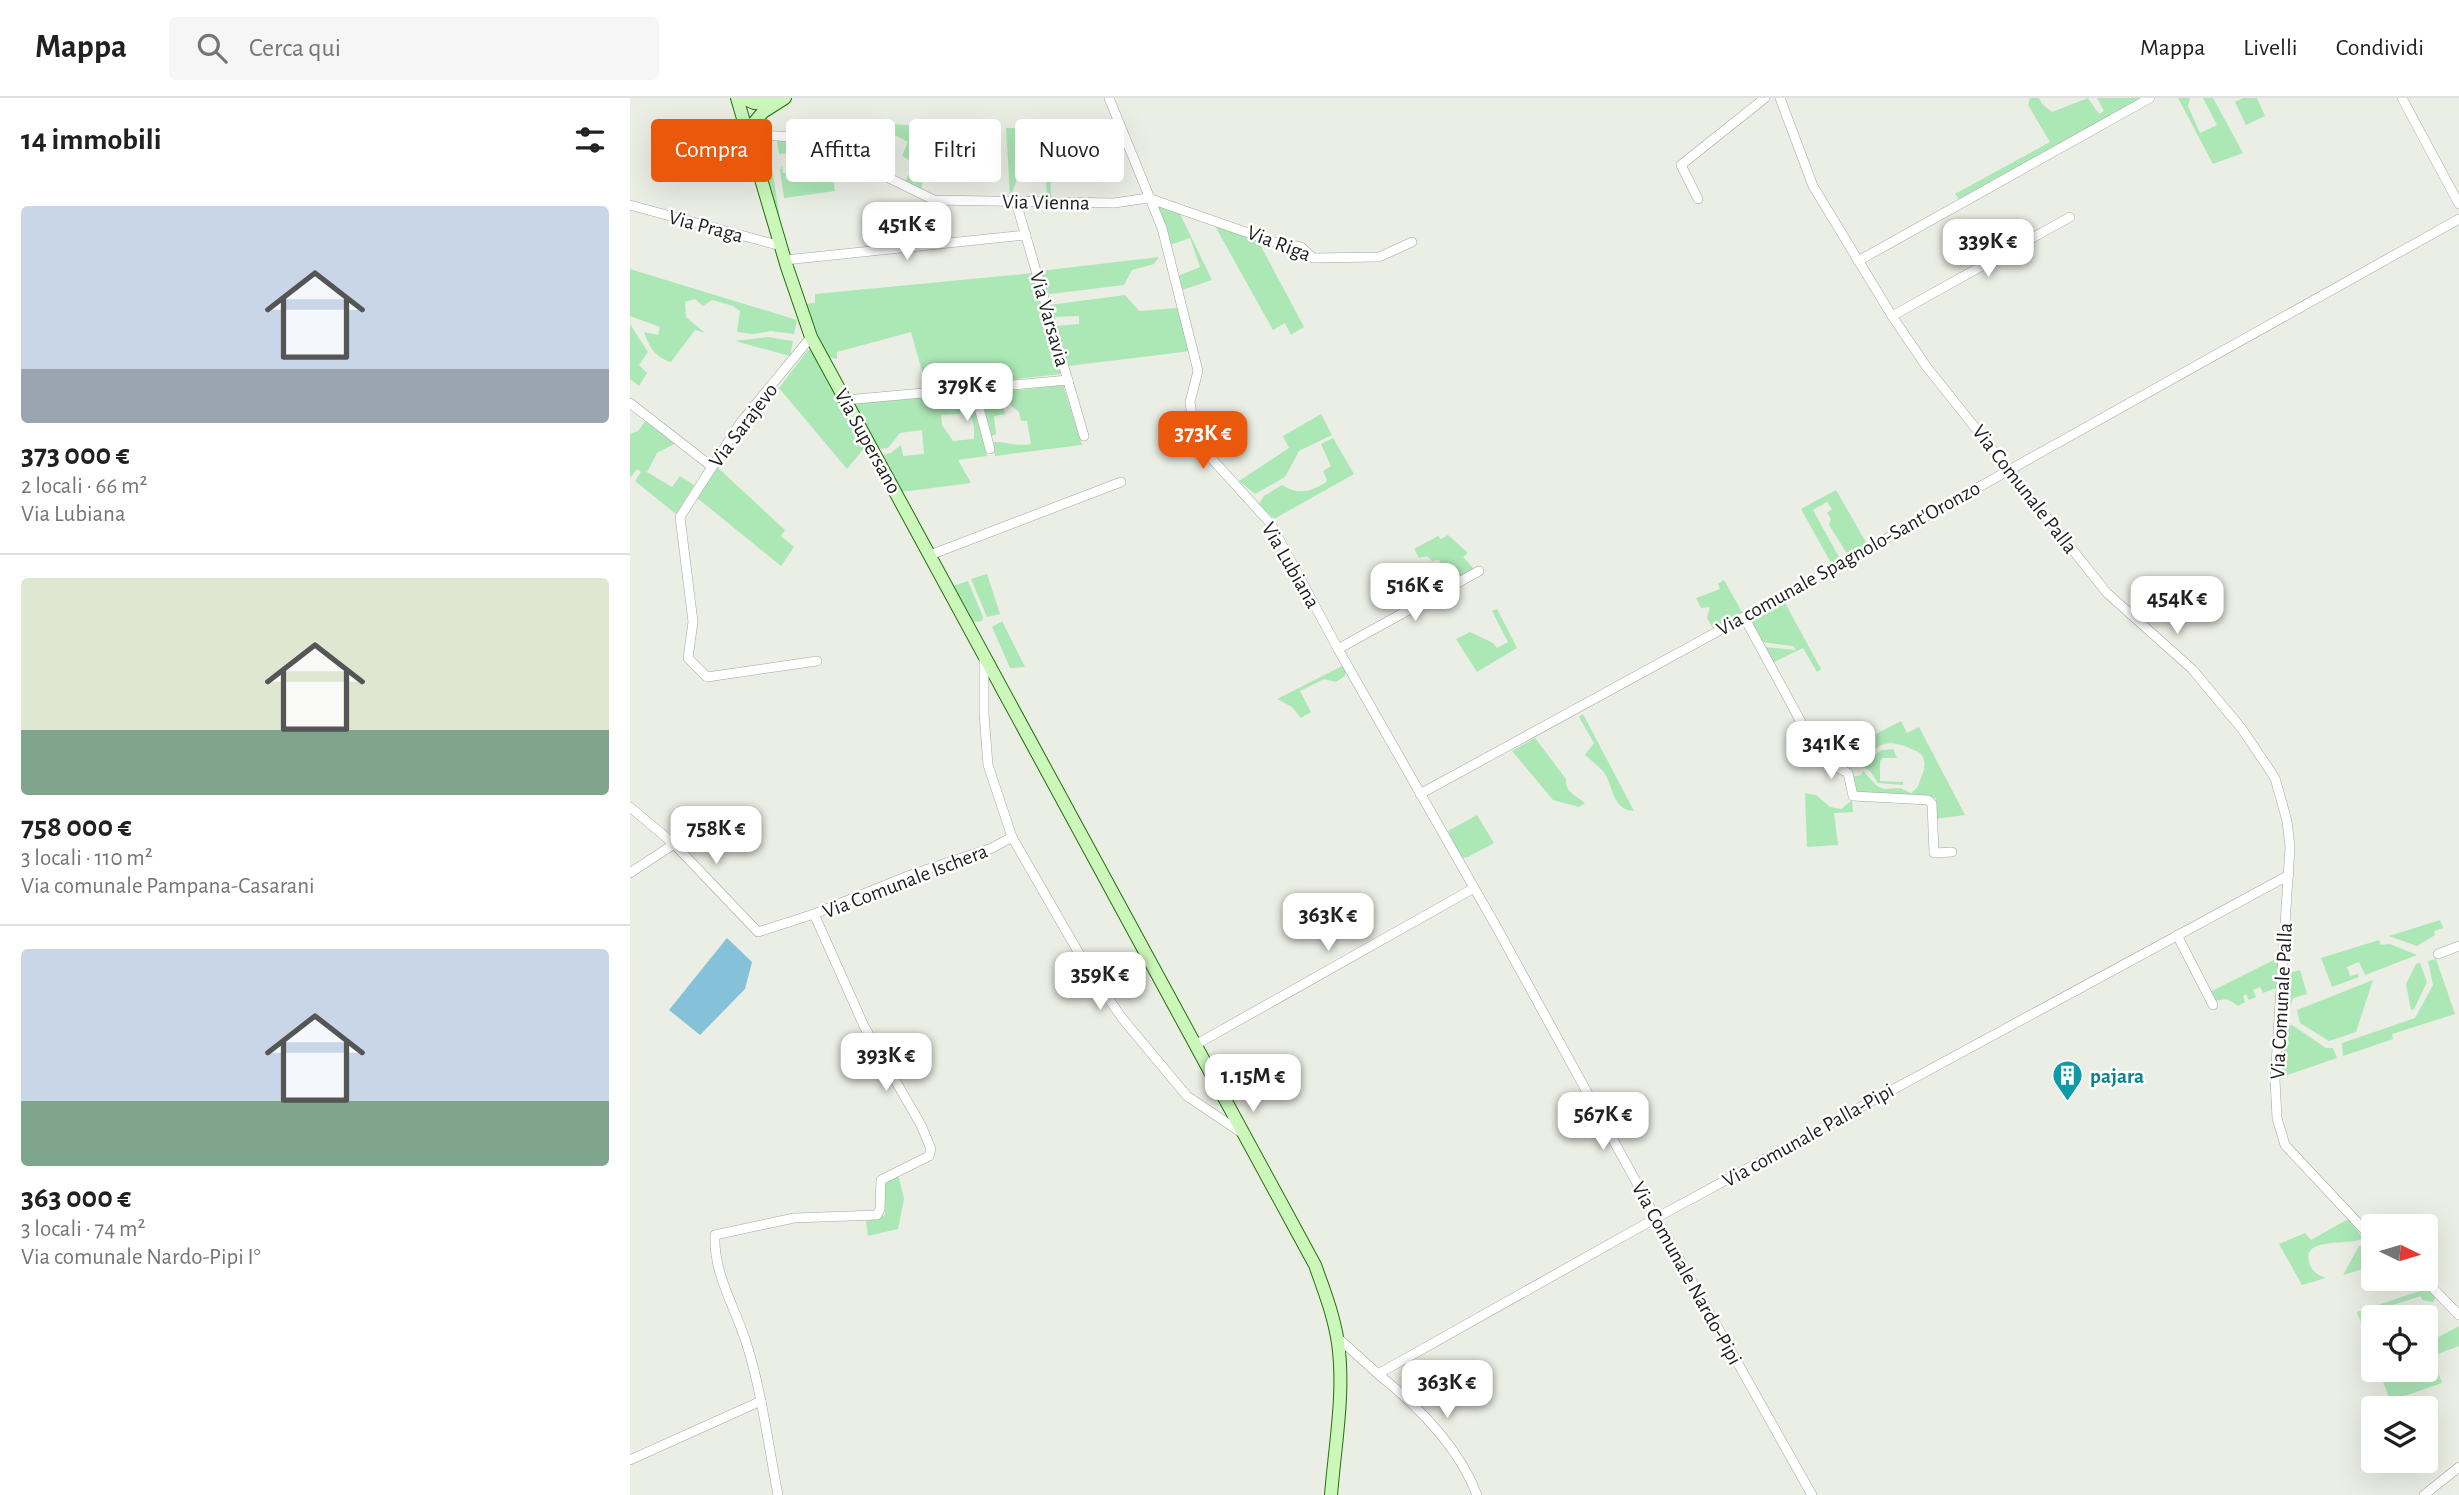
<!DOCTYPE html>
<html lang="it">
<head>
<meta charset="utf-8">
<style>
	body { margin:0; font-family:"Alegreya Sans",sans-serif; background:#f6f6f6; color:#202124; height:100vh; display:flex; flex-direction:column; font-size:26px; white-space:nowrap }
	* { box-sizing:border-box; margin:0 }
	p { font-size:23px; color:#757577 }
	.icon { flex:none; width:38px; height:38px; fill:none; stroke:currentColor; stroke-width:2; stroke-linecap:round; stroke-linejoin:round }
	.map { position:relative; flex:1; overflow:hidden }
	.details { display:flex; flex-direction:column; background:#fff; width:630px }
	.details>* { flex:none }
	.banner { position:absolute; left:21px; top:21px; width:665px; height:63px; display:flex; gap:14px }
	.needle { width:46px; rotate:95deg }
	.tools { position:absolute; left:1731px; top:1116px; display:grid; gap:14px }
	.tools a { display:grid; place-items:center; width:77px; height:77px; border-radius:7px; background:#fff; box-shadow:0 7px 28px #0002; font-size:35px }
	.price { position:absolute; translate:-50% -60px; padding:0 16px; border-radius:14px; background:#fff; color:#222; font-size:23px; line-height:46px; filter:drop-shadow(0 2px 4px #0008) }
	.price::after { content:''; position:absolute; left:50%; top:42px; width:21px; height:16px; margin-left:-10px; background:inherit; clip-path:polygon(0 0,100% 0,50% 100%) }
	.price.selected { background:#ea580c; color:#fff }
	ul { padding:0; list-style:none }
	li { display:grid; align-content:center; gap:14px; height:371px; padding:0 21px }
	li+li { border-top:2px solid #e0e0e0 }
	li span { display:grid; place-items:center; height:217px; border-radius:7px; color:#555 }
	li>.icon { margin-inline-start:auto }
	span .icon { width:126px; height:126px; fill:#fffc; stroke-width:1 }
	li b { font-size:30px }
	h2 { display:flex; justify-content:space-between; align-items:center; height:84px; padding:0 21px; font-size:30px }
	.tag { padding:0 24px; border-radius:7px; background:#fff; box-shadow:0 7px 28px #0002; font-size:24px; line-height:63px }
	.tag.selected { background:#ea580c; color:#fff }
	header { display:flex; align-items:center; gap:42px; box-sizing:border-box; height:98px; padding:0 35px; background:#fff; border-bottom:2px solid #e0e0e0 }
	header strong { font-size:33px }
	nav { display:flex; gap:38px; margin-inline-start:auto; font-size:24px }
	.search { width:490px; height:63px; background:#f6f6f6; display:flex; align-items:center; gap:18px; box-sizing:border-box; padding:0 24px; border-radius:7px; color:#757577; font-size:26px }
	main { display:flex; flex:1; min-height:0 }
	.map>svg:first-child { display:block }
</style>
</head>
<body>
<header>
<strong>Mappa</strong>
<div class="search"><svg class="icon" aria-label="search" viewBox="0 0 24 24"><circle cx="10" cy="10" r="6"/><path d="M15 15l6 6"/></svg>Cerca qui</div>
<nav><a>Mappa</a><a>Livelli</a><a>Condividi</a></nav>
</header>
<main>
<section class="details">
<h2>14 immobili<svg class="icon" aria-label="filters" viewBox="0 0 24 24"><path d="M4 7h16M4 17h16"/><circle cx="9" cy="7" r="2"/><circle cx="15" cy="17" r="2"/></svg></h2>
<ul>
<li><span style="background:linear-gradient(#c9d6e8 75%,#9aa5b1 0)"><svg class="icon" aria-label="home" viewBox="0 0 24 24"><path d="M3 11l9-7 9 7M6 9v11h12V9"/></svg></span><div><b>373 000 €</b><p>2 locali · 66 m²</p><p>Via Lubiana</p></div></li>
<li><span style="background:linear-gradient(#dfe7d0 70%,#7fa58c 0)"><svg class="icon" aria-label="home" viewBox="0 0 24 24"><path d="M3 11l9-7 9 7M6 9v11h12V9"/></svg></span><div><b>758 000 €</b><p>3 locali · 110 m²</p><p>Via comunale Pampana-Casarani</p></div></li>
<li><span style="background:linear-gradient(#c9d6e8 70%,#7fa58c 0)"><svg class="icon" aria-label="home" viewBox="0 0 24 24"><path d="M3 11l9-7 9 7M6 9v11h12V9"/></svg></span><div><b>363 000 €</b><p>3 locali · 74 m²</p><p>Via comunale Nardo-Pipi I°</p></div></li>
</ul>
</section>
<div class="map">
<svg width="1829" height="1397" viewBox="0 0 1829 1397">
	<rect width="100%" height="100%" fill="#ebeee4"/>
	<!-- grass -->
	<g fill="#ace7b6">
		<path d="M1400,0H1409L1412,6L1422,14L1458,0L1469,16L1474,13L1467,0H1514L1331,103L1325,96L1420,44L1398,7Z"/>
		<path d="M1548,0H1560L1558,8L1570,35L1587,27L1573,0H1583L1613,55L1583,66Z"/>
		<path d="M1613,0H1627L1635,18L1616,27L1605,4Z"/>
		<path d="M255,26L301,28L291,93L274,84L286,66L272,58L278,44L253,31Z"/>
		<path d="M376,30L419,31L421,101L417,97L416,83L410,78V64L385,63L386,84L380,100Z"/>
		<path d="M123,39L138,42L151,129Z"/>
		<path d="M174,42L199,55L205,93L154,100L150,72L152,68L153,75L185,73L184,52L149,56L147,43Z"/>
		<path d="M525,106L550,116L582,182L552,192L548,178L570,169L560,140L540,147Z"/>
		<path d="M585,128L613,133L626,139L674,229L661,237L655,225L643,232Z"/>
		<path d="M529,159L524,166L502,172L494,187L420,196L416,194L410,173Z"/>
		<path d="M0,171L167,222L164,236L141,233L124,236L107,234L110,213L103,208L82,202L73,208L65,201L55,204L56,219L75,235L65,232L41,264C25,259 20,250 14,234L28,237L30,229L0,218Z"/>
		<path d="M404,175L432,276L297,291L281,234L207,254V261L198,259L174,206L185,205V196Z"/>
		<path d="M495,197L509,213L548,210L561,253L438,268L425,228L449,226V218L423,219L419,207Z"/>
		<path d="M0,226L18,254L9,267L17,275L9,288L0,281Z"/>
		<path d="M137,239L163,243L160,258L105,243Z"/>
		<path d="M178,252H182L235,349L217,371L149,290Z"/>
		<path d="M433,287L452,347L365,358L362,344C376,343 386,349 401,346L397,323H391L389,314L372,300L370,294Z"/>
		<path d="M341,294L357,358L328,362L341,385L271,394L252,357L261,355L271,347L273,358L294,356L292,332L270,335L258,350L248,351L223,305L330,295V316L311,317L312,327L323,343L344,341C346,318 336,315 335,295Z"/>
		<path d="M365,295L376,316L364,318L366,336L360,339L349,296Z"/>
		<path d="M691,316L702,337L669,353L655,379L625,396L609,383L659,350L653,338Z"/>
		<path d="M17,321L46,345L27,355L17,374L42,389L50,378L64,387L46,416L5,383L11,374L7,371L0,380V336L8,333Z"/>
		<path d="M703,340L724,376L644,421L629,406L634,398L652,387C667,397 680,394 695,385L697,382L693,373L701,368L691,346Z"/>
		<path d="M86,368L155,432L151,438L164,449L151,468L66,399Z"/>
		<path d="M1206,392L1237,446L1218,457L1199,427L1201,421L1197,415L1202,411L1197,404L1183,412L1210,461L1201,465L1171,411Z"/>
		<path d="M818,437L838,455L833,459L844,471L821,484L809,462L802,463L797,458L789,460L784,451L808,438L811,441Z"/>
		<path d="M357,476L370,516L357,519L341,481Z"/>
		<path d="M1094,482L1112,514L1083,530L1077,520L1080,509L1071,510L1066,500L1090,491L1088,486Z"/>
		<path d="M338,483L353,519L352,523L342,524L323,488Z"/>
		<path d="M1153,501L1191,571L1187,574L1173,550L1142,565L1134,549L1166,552L1163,548L1131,544L1118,521Z"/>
		<path d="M867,511L887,550L847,574L826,541L840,534L863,545L867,550L878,544L862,513Z"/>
		<path d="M372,523L395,569L380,570L362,529Z"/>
		<path d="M714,567L716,572L715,578L706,584L694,581L670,593L681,614L671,620L662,609L647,601Z"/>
		<path d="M953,616L1004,713C981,712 984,687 973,673C968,668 961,662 955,657L964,645L949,619Z"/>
		<path d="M1271,623L1277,635L1289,629L1335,717L1304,721L1306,700L1227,697L1221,679L1231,677L1233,673L1247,688L1254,691L1270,690L1281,695C1289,690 1289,685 1292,677C1295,671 1296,662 1291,656C1288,653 1281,651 1277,649C1243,635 1244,663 1218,669C1211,670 1204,664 1199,660Z"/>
		<path d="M905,640L936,681C935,695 946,697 955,705L949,709L923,702L882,653Z"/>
		<path d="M1263,651L1267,660H1253L1250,663V683L1273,684V687L1248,685L1240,673L1230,667L1252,652Z"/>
		<path d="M1175,695L1186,697L1200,709L1211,711L1222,702L1223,714L1204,715L1208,747L1177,749Z"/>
		<path d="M847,717L864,745L838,759L831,760L818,733Z"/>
		<path d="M1810,822L1813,830L1804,833L1805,837L1787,848L1759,838Z"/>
		<path d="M1749,842L1751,847L1760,846L1787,857L1735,877L1729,864L1717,869L1720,878L1728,876L1729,879L1702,889L1691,860Z"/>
		<path d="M1650,859L1649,889L1633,895L1630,889L1623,892L1626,899L1619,902L1616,896L1613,898L1615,904L1608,908C1596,900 1599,901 1584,903L1580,894Z"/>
		<path d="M1806,861L1825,916L1762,936L1763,941L1713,958L1712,945L1785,920L1803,887L1798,863Z"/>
		<path d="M1790,865L1797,884L1784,911L1781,912L1776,886L1786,866Z"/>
		<path d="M1670,872L1677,896L1663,900L1657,919L1653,915L1655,876Z"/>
		<path d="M1743,882L1726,934L1699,943L1670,925L1667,912Z"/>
		<path d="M1662,927L1696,950H1703L1707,960L1649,980L1651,930Z"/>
		<path d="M266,1078L269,1080L274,1101L268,1131L238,1138L236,1123L255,1117L254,1085Z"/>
		<path d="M1718,1121L1733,1140C1722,1149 1663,1136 1682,1171C1686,1176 1690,1178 1696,1180L1672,1187L1649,1146L1675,1135L1681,1142Z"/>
		<path d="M1743,1147V1168L1713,1177L1729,1148Z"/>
		<path d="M1799,1190L1806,1198L1803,1204L1792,1202L1791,1198L1760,1208L1763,1220H1743V1257L1727,1214Z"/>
		<path d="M1829,1228V1248L1802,1258L1812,1285L1760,1303L1749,1272H1796V1252L1805,1249L1807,1240Z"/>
	</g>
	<!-- pitch -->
	<path fill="#85c2da" d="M97,840L122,864L115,891L70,937L39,912Z"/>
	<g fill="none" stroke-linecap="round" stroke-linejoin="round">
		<defs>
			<g id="street">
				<path d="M479,0L532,130L568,273L560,304L562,318L573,351L641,426L708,551L867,830L1026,1120L1182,1397"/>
				<path d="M1150,0L1183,88L1262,218L1296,268L1477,495L1562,571L1612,631L1645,680L1657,723L1660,749L1645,982L1647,1020L1655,1047L1743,1141"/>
				<path d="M1772,0L1829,106"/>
				<path d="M118,36L177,40L304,102L484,105L518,100L644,144L671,149L683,160L749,159L782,144"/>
				<path d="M1068,101L1051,67L1135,0"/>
				<path d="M386,104L454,338"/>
				<path d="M0,107L151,148"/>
				<path d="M155,162L396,137"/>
				<path d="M1228,163L1520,0"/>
				<path d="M1262,218L1440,119"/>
				<path d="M181,239L111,324L50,419L63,524L58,560L77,579L187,563"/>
				<path d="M344,291L360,351"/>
				<path d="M215,302L438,282"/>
				<path d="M0,305L81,368"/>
				<path d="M300,457L491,384"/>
				<path d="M1114,519L1184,648L1202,667L1218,675L1223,698L1298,702L1302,706L1304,755L1322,754"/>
				<path d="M708,551L849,473"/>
				<path d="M790,696L1211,466L1829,121"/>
				<path d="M0,709L44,746"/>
				<path d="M382,739L458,871L492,920L557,998L612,1035"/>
				<path d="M0,775L44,746L128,834L184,816"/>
				<path d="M1547,837L1583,907"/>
				<path d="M1808,856L1829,848"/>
				<path d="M567,946L844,790"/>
				<path d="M1794,1181L1829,1217"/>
				<path d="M707,1239L748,1276L1026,1120L1659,777"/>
				<path d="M748,1276C788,1308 829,1349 847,1397"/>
				<path d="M0,1362L131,1303"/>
				<path d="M148,1397C138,1346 132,1294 116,1244C105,1209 83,1175 85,1137L164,1120L247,1117L250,1111L251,1082L299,1058L301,1051L291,1027L234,928L184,816L283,776L362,750L382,739L358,667L354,616V560"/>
				<path d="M1794,1397L1829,1369"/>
			</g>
			<g id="secondary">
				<path d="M107,0L157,169L181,239L685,1167C694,1192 704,1218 708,1245C715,1294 705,1347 701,1397"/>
				<path d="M113,0L124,5L144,6"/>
				<path d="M117,33L133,14L155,0"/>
			</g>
		</defs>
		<!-- street casing -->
		<use href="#street" stroke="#a5a5a5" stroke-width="10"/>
		<!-- secondary casing -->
		<use href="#secondary" stroke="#21700a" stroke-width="14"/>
		<!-- street -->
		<use href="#street" stroke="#fff" stroke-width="9"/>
		<!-- secondary -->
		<use href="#secondary" stroke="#cbf7ba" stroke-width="12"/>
	</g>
	<!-- icons -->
	<defs>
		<symbol id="building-pin" viewBox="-11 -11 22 30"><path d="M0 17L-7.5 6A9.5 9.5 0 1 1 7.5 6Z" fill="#0f9aa8" stroke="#fff"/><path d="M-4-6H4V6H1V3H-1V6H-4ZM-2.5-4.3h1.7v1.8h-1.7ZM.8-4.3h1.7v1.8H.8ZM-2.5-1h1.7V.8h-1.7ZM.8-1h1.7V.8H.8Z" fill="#fff"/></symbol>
	</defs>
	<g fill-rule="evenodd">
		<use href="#building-pin" x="1420" y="960" width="35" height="47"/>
	</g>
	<g text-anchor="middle" stroke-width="5" stroke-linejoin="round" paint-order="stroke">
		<!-- street labels -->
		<g font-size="21" fill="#1e1e1e" stroke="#fff">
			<text transform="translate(416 104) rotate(1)" y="7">Via Vienna</text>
			<text transform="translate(76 128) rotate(15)" y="7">Via Praga</text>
			<text transform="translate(649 145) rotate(21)" y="7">Via Riga</text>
			<text transform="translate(420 221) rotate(74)" y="7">Via Varsavia</text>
			<text transform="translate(113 327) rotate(-53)" y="7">Via Sarajevo</text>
			<text transform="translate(238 343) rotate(61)" y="7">Via Supersano</text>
			<text transform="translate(1395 391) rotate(52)" y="7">Via Comunale Palla</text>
			<text transform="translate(1218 460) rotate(-29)" y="7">Via comunale Spagnolo-Sant'Oronzo</text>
			<text transform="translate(661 467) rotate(60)" y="7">Via Lubiana</text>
			<text transform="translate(275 783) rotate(-21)" y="7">Via Comunale Ischera</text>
			<text transform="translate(1651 903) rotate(-87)" y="7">Via Comunale Palla</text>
			<text transform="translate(1178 1037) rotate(-29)" y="7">Via comunale Palla-Pipi</text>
			<text transform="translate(1057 1175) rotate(61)" y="7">Via Comunale Nardo-Pipi</text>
		</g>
		<!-- culture labels -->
		<g font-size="21" font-weight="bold" fill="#0d838f" stroke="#fff" text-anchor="start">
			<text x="1460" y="985">pajara</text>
		</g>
	</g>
</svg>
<div class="tools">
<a><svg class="needle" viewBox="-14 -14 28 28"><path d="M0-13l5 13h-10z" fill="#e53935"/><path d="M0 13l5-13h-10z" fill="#757577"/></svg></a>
<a><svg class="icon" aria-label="locate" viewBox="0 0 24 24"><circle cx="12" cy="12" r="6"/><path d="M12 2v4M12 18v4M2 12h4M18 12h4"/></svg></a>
<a><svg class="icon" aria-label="layers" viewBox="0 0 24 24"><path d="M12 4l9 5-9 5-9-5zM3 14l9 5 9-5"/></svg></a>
</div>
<b class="price" style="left:277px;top:164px">451K €</b>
<b class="price" style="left:1358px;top:181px">339K €</b>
<b class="price" style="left:337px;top:325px">379K €</b>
<b class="price selected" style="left:573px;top:373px">373K €</b>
<b class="price" style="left:785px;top:525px">516K €</b>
<b class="price" style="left:1547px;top:538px">454K €</b>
<b class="price" style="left:1201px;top:683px">341K €</b>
<b class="price" style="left:86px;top:768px">758K €</b>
<b class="price" style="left:698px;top:855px">363K €</b>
<b class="price" style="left:470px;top:914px">359K €</b>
<b class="price" style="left:256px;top:995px">393K €</b>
<b class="price" style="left:623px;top:1016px">1.15M €</b>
<b class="price" style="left:973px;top:1054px">567K €</b>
<b class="price" style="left:817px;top:1322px">363K €</b>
<div class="banner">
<a class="tag selected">Compra</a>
<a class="tag">Affitta</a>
<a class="tag">Filtri</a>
<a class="tag">Nuovo</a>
</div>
</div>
</main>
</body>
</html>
